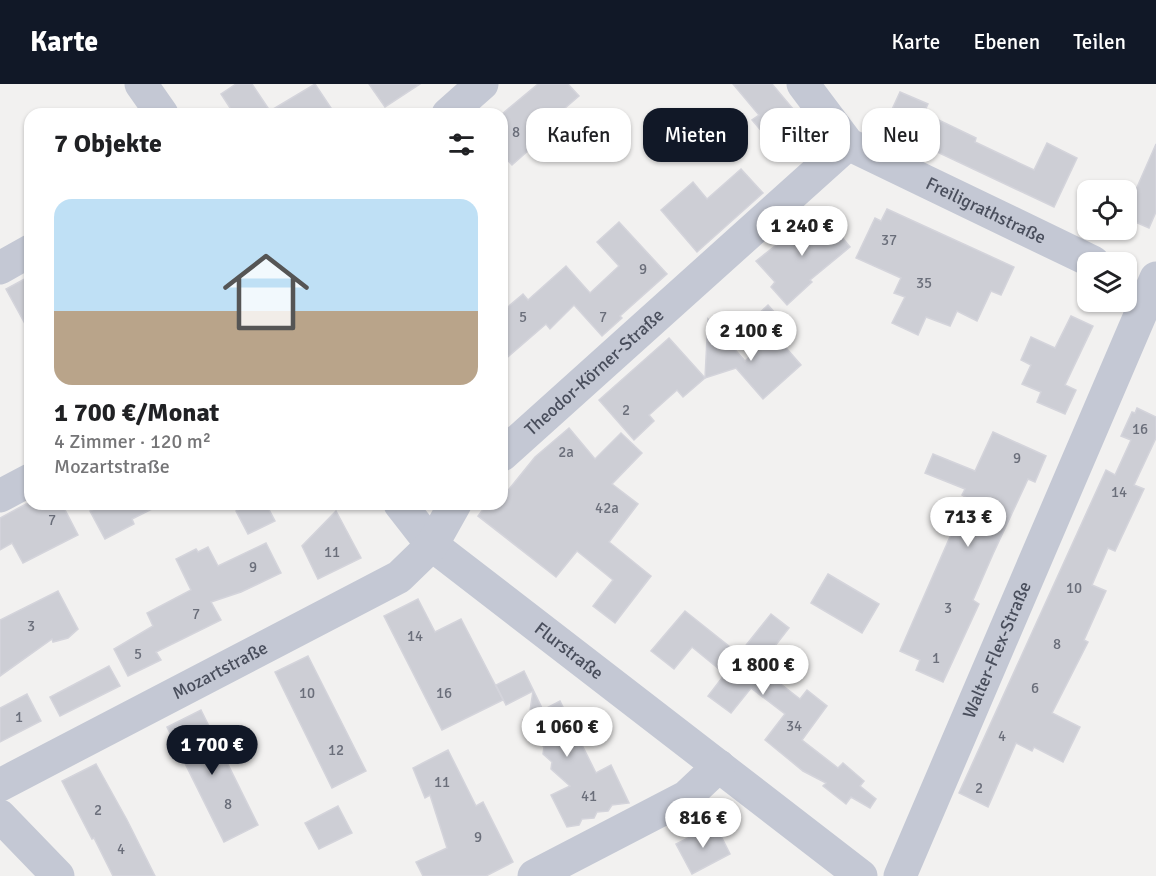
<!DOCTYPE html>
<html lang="de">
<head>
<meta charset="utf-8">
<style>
	body { margin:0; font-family:Signika,sans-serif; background:#f6f6f6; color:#202124; height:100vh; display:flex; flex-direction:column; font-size:22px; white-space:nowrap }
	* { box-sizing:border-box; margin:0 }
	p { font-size:20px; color:#757577 }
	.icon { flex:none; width:33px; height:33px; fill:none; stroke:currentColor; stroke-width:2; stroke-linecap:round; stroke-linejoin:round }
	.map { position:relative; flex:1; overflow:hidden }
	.details { position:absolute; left:24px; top:24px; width:484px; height:402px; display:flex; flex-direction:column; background:#fff; border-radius:18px; box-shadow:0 2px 4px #0004 }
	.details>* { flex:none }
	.top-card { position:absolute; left:526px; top:24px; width:538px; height:54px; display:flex; gap:12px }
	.controls { position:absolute; left:1077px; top:96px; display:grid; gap:12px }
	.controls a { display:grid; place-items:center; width:60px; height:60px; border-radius:12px; background:#fff; box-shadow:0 2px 4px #0004; font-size:30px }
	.price { position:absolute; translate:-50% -51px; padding:0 14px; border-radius:21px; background:#fff; color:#222; font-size:20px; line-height:39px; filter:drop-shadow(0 2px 3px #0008) }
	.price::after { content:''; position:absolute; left:50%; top:36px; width:18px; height:14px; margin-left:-9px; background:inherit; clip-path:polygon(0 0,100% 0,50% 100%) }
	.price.selected { background:#111827; color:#fff }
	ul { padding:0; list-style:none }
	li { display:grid; align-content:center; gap:12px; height:318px; padding:0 30px }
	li+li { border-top:2px solid #e0e0e0 }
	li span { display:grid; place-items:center; height:186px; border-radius:18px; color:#555 }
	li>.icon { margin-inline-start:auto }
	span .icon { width:108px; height:108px; fill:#fffc; stroke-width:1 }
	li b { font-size:26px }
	h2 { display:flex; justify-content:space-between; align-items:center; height:72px; padding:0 30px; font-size:26px }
	.chip { padding:0 21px; border-radius:18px; background:#fff; box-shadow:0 2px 4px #0004; font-size:21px; line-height:54px }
	.chip.selected { background:#111827; color:#fff }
	header { display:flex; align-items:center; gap:36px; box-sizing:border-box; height:84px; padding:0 30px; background:#111827; color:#fff }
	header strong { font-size:28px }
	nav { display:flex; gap:33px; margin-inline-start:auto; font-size:21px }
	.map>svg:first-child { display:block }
</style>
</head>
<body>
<header>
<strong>Karte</strong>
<nav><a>Karte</a><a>Ebenen</a><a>Teilen</a></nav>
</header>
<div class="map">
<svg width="1156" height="792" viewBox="0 0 1156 792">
	<rect width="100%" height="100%" fill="#f2f1f0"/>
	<!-- building -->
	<g fill="#cdced5" stroke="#d4d4db" stroke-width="1.5">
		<path d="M236,0H252L270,27L315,0L335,30H234L221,10Z"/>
		<path d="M369,0H420L385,23Z"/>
		<path d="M538,0H568L579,12L542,44L547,50L512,81L502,70V30Z"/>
		<path d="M733,0H772L820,57L801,75L784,54L774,62L752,36L759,31Z"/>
		<path d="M900,8L928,20L924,29L976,54L975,58L1034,86L1047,59L1077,74L1054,123L884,43Z"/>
		<path d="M1156,60V128L1149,144L1126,134V106L1134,110Z"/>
		<path d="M741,85L763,109L697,168L661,126L693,98L707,115Z"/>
		<path d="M887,125L1014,183L1001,211L991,207L977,237L957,227L950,242L926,233L918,251L892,239L905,213L894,209L901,194L856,174L875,134L881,137Z"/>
		<path d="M820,127L850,163L810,196L812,198L787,221L771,203L775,198L756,177Z"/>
		<path d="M619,138L667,190L620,232L622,234L602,252L574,221L550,245L546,240L502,278V228L523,210L528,216L566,182L590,209L619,182L597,158Z"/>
		<path d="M30,192V249L6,205Z"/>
		<path d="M768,221L783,238L770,251L754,234Z"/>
		<path d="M1071,232L1093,242L1065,301L1076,306L1065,330L1037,318L1041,308L1022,300L1031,281L1021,276L1031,253L1055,264Z"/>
		<path d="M708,235L745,277L774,250L801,281L763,315L736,284L705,294Z"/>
		<path d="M669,254L705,294L683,313L677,306L649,331L654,337L634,356L599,316Z"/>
		<path d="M1137,324L1156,333V354L1134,401L1144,405L1115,467L1108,464L1092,501L1106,507L1084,556L1088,558L1052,629L1080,643L1063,678L1034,663L1032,667L1016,659L988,723L959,709L1106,386L1115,391L1131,356L1121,352L1132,328L1135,329Z"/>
		<path d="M569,344L595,375L621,349L642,369L612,400L638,420L609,458L651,492L615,539L593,522L613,496L577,467L556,493L478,432L487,420H502V414L535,373Z"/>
		<path d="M993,348L1046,372L1035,398L1028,395L993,470L973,516L979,520L943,598L916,586L920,576L900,567L967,414L962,411L965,405L925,389L933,370L975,387Z"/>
		<path d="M26,420H62L78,451L23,479L12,459L0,466V434Z"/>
		<path d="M104,420H162L132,435L134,440L105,455L90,427Z"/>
		<path d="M249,420H266L275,437L248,450L236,427Z"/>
		<path d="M336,427L361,474L318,495L302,462Z"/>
		<path d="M266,459L281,489L241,508L211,518L221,536L156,568L161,576L128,592L114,565L153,542L147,529L191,506L176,475L196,465L198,468L208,463L218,482Z"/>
		<path d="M828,490L879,520L862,549L811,519Z"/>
		<path d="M58,507L78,545L68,554L53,558L52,555L0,592V536Z"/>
		<path d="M418,515L435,548L461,535L503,616L442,646L384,532Z"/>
		<path d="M685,527L739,570L771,530L789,544L768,571L773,575L764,587L800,615L807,606L827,622L802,656L838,684L843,679L864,697L860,702L876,715L870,724L851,713L846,720L823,702L826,699L803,687L765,656L785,630L751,604L731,629L708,612L725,590L692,563L674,585L651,567Z"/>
		<path d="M308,572L366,687L332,704L275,588Z"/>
		<path d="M109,582L120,602L60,632L50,613Z"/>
		<path d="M524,587L543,626L560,617L596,689L611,681L629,719L612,721L608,727L597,728L594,734L582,735L579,741L567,743L551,711L570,702L551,685L552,678L543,670L544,663L536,655L537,648L523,636L529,633L533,607L506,621L496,601Z"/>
		<path d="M27,610L41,637L0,658V624Z"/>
		<path d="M201,626L258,741L224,758L167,643Z"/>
		<path d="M448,666L476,722L483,718L513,778L486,792H423L416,778L447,764L430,711L425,714L413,684Z"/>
		<path d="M96,680L127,736L155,792H113L94,754L92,755L62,697Z"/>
		<path d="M338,722L352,749L319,765L305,739Z"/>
		<path d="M715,740L730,770L692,790L676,760Z"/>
	</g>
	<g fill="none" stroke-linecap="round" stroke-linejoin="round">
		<!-- minor -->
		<g stroke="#c4c8d4" stroke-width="33">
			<path d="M141,0L162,30"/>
			<path id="s1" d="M803,0L848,60L1093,178"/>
			<path d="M448,30L482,0"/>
			<path d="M0,184L30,167"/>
			<path id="s2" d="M502,371L848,60"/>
			<path d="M0,412L30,396"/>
			<path id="s3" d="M400,420L432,461L861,792"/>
			<path id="s4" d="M0,701L399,493L432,461L455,420"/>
			<path d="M0,732L58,792"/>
			<path d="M534,792L686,713L719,682"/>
			<path id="s5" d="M900,792L1156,194"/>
		</g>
	</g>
	<g text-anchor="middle" stroke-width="4.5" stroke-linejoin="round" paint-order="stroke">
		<!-- number labels -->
		<g font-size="15" fill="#6a6e7a">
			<text x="516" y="53">8</text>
			<text x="889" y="161">37</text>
			<text x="643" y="190">9</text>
			<text x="924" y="204">35</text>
			<text x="523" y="238">5</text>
			<text x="603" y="238">7</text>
			<text x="626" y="331">2</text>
			<text x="1140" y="350">16</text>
			<text x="566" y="373">2a</text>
			<text x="1017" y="379">9</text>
			<text x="1119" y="413">14</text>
			<text x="607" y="429">42a</text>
			<text x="52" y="441">7</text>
			<text x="332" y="473">11</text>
			<text x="253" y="488">9</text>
			<text x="1074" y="509">10</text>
			<text x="948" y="529">3</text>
			<text x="196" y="535">7</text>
			<text x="31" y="547">3</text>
			<text x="415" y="557">14</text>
			<text x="1057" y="565">8</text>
			<text x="138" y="575">5</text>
			<text x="936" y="579">1</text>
			<text x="1035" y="609">6</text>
			<text x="307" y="614">10</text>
			<text x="444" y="614">16</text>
			<text x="19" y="638">1</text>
			<text x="794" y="647">34</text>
			<text x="1002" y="657">4</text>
			<text x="336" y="671">12</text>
			<text x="442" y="703">11</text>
			<text x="979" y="709">2</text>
			<text x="589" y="717">41</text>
			<text x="228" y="725">8</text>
			<text x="98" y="731">2</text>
			<text x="478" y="758">9</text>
			<text x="121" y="770">4</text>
		</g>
		<!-- street labels -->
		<g font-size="18" fill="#494e5c" stroke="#fff">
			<text dy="6" stroke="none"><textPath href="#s1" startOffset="228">Freiligrathstraße</textPath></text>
			<text dy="6" stroke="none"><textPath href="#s2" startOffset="124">Theodor-Körner-Straße</textPath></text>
			<text dy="6" stroke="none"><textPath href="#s5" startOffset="246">Walter-Flex-Straße</textPath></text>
			<text dy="6" stroke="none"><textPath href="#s3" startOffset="225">Flurstraße</textPath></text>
			<text dy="6" stroke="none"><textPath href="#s4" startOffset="248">Mozartstraße</textPath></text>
		</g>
	</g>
</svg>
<div class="controls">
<a><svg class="icon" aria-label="locate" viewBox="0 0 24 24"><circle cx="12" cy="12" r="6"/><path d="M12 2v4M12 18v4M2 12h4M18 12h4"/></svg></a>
<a><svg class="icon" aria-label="layers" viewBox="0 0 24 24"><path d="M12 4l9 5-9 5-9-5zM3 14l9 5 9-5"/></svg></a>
</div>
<b class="price" style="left:802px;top:173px">1 240 €</b>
<b class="price" style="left:751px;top:278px">2 100 €</b>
<b class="price" style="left:968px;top:464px">713 €</b>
<b class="price" style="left:763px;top:612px">1 800 €</b>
<b class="price" style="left:567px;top:674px">1 060 €</b>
<b class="price selected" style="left:212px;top:692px">1 700 €</b>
<b class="price" style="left:703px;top:765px">816 €</b>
<div class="top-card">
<a class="chip">Kaufen</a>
<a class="chip selected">Mieten</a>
<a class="chip">Filter</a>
<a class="chip">Neu</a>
</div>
<section class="details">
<h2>7 Objekte<svg class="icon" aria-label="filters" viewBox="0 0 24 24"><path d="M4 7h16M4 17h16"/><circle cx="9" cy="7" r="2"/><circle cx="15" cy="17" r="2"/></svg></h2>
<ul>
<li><span style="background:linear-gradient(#bfe0f5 60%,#b9a48a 0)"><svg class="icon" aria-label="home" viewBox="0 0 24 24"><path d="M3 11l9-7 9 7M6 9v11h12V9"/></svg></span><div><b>1 700 €/Monat</b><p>4 Zimmer · 120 m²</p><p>Mozartstraße</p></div></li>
</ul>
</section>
</div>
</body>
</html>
